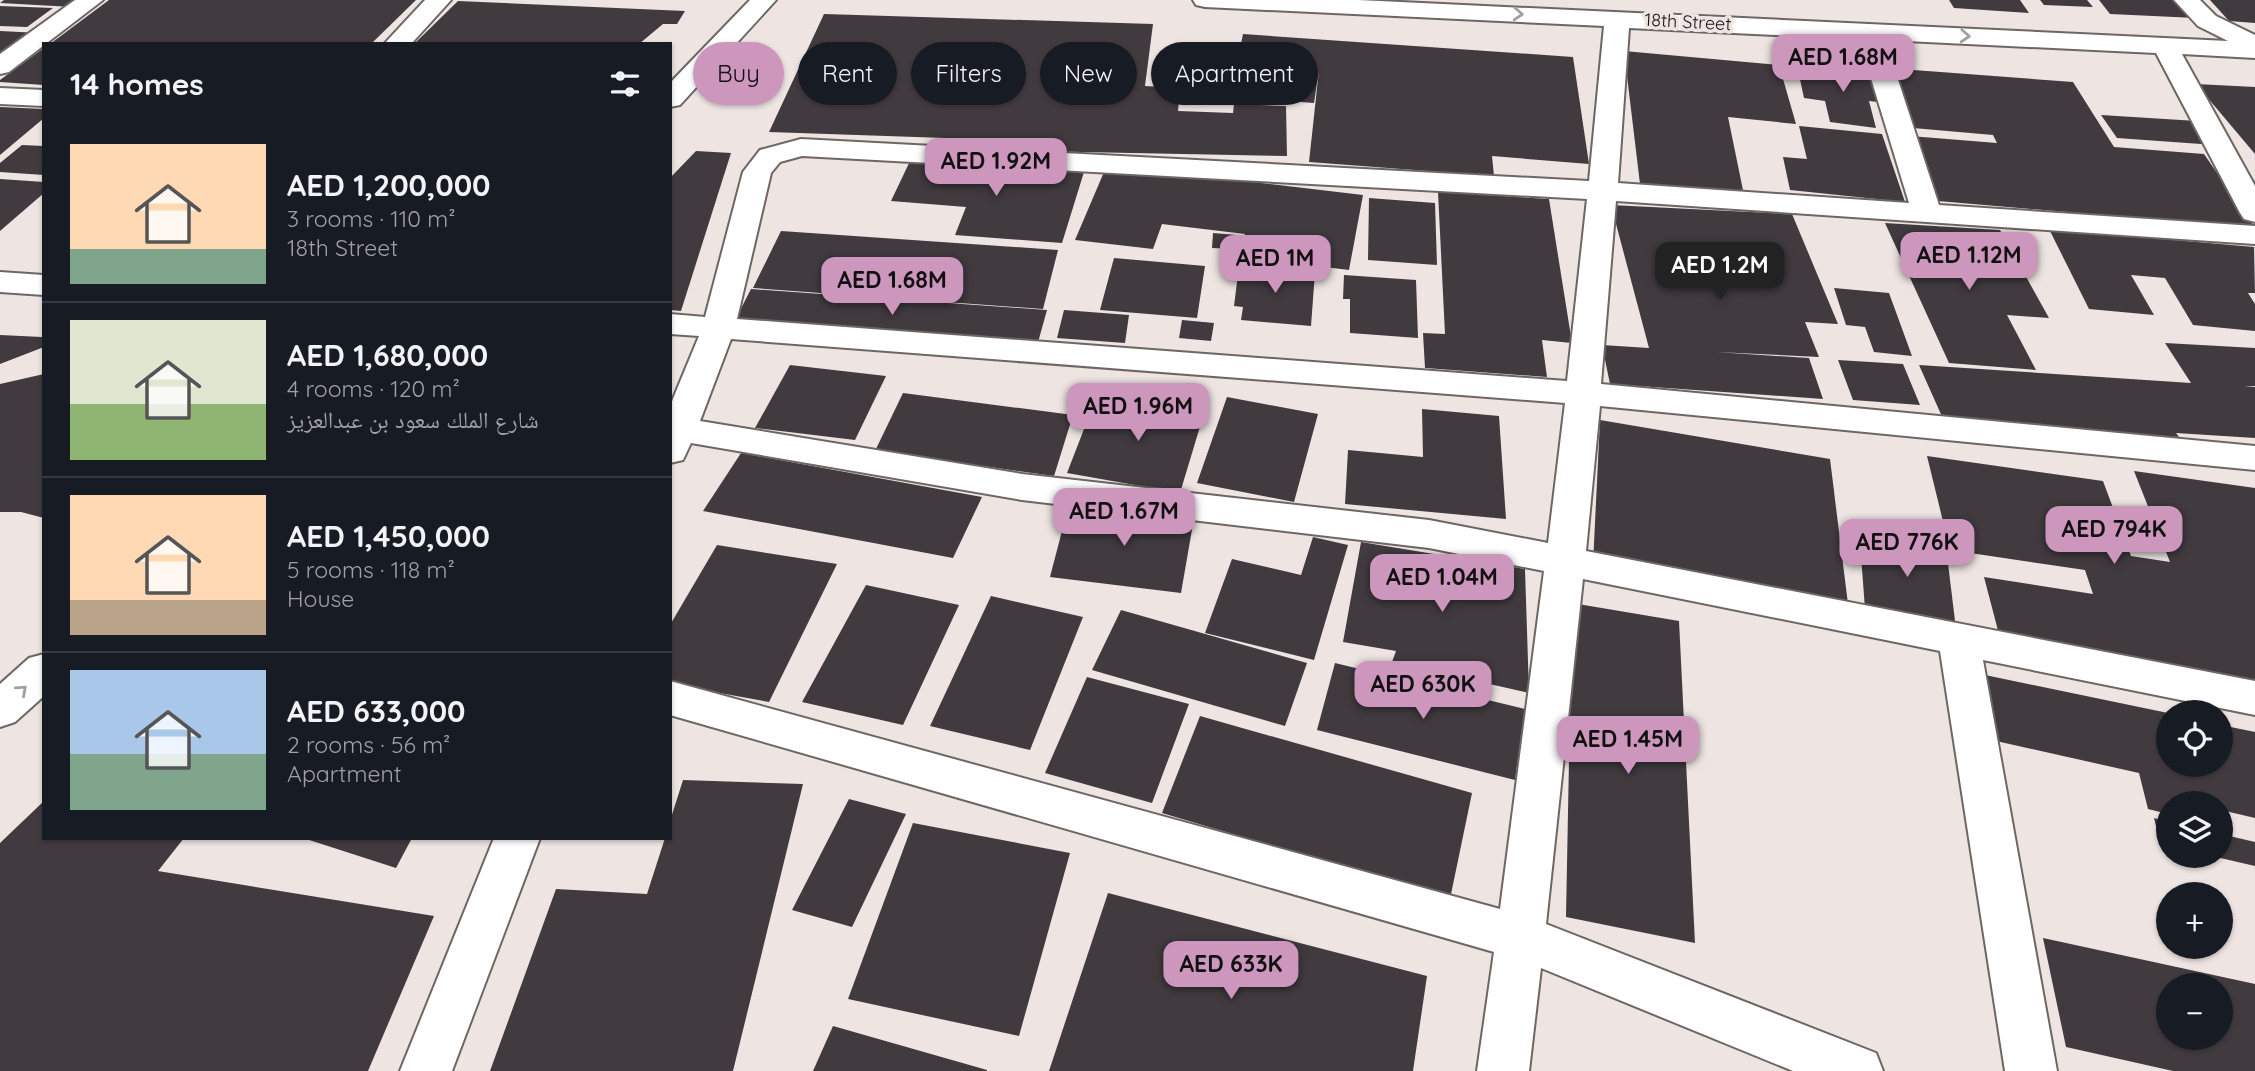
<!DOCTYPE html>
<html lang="en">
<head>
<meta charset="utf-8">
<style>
	body { margin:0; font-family:Quicksand,"Noto Naskh Arabic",sans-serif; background:#20242c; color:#f1f3f6; height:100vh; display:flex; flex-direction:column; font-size:26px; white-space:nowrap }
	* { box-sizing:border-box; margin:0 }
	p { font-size:23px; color:#9ea1a6 }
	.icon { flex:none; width:38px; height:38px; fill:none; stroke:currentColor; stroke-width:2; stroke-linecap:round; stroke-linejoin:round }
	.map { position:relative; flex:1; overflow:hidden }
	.details { position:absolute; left:42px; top:42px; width:630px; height:798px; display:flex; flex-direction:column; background:#171b24; border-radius:0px; box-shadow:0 2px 5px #0004 }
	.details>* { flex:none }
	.hud { position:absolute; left:693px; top:42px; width:665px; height:63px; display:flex; gap:14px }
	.buttons { position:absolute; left:2156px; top:700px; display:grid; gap:14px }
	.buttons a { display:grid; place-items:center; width:77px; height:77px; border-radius:50%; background:#171b24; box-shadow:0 2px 5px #0004; font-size:35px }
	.price { position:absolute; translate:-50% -60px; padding:0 16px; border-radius:14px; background:#cd96bd; color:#111; font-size:23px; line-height:46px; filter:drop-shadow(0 2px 4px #0008) }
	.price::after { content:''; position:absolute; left:50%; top:42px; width:21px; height:16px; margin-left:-10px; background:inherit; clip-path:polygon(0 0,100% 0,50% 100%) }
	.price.active { background:#222; color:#fff }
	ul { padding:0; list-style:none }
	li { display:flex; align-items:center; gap:21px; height:175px; padding:0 28px }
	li+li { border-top:2px solid #363941 }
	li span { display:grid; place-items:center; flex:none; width:196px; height:140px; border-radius:0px; color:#555 }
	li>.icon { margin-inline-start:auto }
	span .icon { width:84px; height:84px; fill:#fffc; stroke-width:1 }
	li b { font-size:30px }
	h2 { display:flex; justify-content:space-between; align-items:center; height:84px; padding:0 28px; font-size:30px }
	.chip { padding:0 24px; border-radius:32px; background:#171b24; box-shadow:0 2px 5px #0004; font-size:24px; line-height:63px }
	.chip.active { background:#cd96bd; color:#111 }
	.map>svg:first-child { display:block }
</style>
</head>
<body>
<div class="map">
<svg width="2255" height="1071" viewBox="0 0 2255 1071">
	<rect width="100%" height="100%" fill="#eee5e2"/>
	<!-- building -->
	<g fill="#413b40" fill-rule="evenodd">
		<path d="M4,0H83L73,7L0,3Z"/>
		<path d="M109,0H416L371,44H50Z"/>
		<path d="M1949,0H2020L2029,13L1954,8Z"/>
		<path d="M2040,0H2087L2093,7L2044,5Z"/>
		<path d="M2099,0H2179L2196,18L2110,14Z"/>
		<path d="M2210,0H2255V23L2229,21Z"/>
		<path d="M458,1L685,11L677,24H663L639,44H414Z"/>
		<path d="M0,6L53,8L27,27L0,26Z"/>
		<path d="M824,14L1153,24L1145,86L1180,88L1178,111L1233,113L1234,104L1286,106L1287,156L1030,151L1032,141L769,132Z"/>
		<path d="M0,31L40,33L0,58Z"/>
		<path d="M1243,34L1573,57L1589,164L1492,156L1494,176L1309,162L1319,70L1314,103L1230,97Z"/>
		<path d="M44,48V85L0,82V80Z"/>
		<path d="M1624,51L1779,65L1796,124L1728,117L1744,195L1640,184Z"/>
		<path d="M1831,65L1870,70L1878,102L1869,101L1876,128L1830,122L1825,101L1804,98L1798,70L1833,73Z"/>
		<path d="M1887,68L2073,82L2114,147L2204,154L2255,228L1938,201L1910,136L1997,143L1993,135L1913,128Z"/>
		<path d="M2196,84L2255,87V154Z"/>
		<path d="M0,107L44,109V118L0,155Z"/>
		<path d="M2101,115L2197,121L2215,145L2117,138Z"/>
		<path d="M1799,126L1882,134L1905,202L1790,190L1783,157L1807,159Z"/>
		<path d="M22,145L44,146V175L0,172V163Z"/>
		<path d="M696,151L731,153L681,311L670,310V178Z"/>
		<path d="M911,159L1084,172L1062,243L955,235L966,207L891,201Z"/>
		<path d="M1107,165L1363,195L1349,270L1237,256L1245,234L1162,224L1153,249L1075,240Z"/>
		<path d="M0,179L44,182V193L0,231Z"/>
		<path d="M1438,192L1549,199L1572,343L1542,340L1547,377L1425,368L1423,333L1445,334Z"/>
		<path d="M1369,198L1435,203L1437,265L1368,260Z"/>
		<path d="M1611,205L1792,214L1838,324L1805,322L1819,357L1716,352L1809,358L1823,399L1610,384L1602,345L1649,348Z"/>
		<path d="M1885,223L2000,230L2049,318L2007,315L2036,370L1949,363Z"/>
		<path d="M2049,229L2254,247L2255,293H2248L2255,304V331L2193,325L2165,278L2131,275L2154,315L2089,309Z"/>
		<path d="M781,231L1058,250L1043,309L753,288Z"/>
		<path d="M1213,233L1237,235L1236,249L1212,248Z"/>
		<path d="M1114,258L1205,266L1197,318L1100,310Z"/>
		<path d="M1239,266L1315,272L1311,326L1241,320L1243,307L1234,306Z"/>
		<path d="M1344,275L1416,280L1418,338L1350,333V299H1343Z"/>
		<path d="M1834,288L1889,293L1912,356L1874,352L1865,327L1846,325Z"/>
		<path d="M751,289L1047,310L1037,346L733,324Z"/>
		<path d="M1064,310L1129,315L1125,343L1057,338Z"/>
		<path d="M1182,320L1214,323L1211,341L1179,338Z"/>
		<path d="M0,335L42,337L44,347L0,364Z"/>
		<path d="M2165,343L2255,348V386H2244L2255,387V438L2176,433L2179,437L1944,421L1919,365L2191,383Z"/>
		<path d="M1838,360L1903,364L1920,405L1853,400Z"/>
		<path d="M790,365L886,376L855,440L755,428Z"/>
		<path d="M44,374V518L21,512H0V384Z"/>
		<path d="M903,393L1073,415L1054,476L875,451Z"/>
		<path d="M1098,393L1205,410L1180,493L1067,473Z"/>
		<path d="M1227,397L1318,414L1294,502L1197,483Z"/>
		<path d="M1422,409L1499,416L1506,519L1345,504L1348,450L1423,457Z"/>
		<path d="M1600,420L1830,459L1849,612L1593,564Z"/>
		<path d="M741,453L982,497L953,558L703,511Z"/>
		<path d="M1927,456L2103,481L2131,556L2170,562L2134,471L2255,488V683L2001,642L1984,577L2093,594L2085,570L1950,550Z"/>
		<path d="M1069,504L1194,518L1181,593L1050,577Z"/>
		<path d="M1859,529L1946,547L1956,629L1865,609Z"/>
		<path d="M1313,537L1348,545L1314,660L1205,633L1232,559L1301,575Z"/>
		<path d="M1361,542L1525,569L1529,693L1392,662L1396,651L1343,642Z"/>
		<path d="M717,545L837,564L769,702L670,684V625Z"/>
		<path d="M866,585L959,605L903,725L802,702Z"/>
		<path d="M991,596L1083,617L1030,750L930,726Z"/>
		<path d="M1572,603L1679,621L1695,943L1566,917Z"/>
		<path d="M1121,610L1307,663L1285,726L1092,670Z"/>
		<path d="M1335,663L1525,709L1515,780L1317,730Z"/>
		<path d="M1985,675L2168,713V765H2221V725L2255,732V818L2221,810V803H2168V814L2148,809L2139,773L1996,741Z"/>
		<path d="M1087,677L1189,704L1152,803L1045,773Z"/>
		<path d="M1200,716L1472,793L1450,899L1162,813Z"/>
		<path d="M683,780L803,784L733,1071H490L556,889L647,894L665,838H670V821Z"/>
		<path d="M849,799L906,814L852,927L792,910Z"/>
		<path d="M44,801V838H184L158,871L434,916L368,1071H0V843Z"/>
		<path d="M2154,818L2168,822V845L2160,843Z"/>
		<path d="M913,823L1070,853L1019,1036L848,999Z"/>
		<path d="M2221,834L2255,842V866L2216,857L2221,856Z"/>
		<path d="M303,838H412L396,868Z"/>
		<path d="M1108,893L1427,976L1413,1071H1049Z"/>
		<path d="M2043,938L2255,984V1071H2173L2066,1047ZM2168,985H2221V1038H2168Z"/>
		<path d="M833,1026L987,1070V1071H813Z"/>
	</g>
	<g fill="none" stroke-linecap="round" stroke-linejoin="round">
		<defs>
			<g id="minor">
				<path d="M75,0H103L9,72L0,74V54Z"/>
				<path d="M425,0H451L411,44H384Z"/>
				<path d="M1193,0H1359L2228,41L2198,26L2174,0H2200L2216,16L2255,35V58L2182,54L2255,186V222L2244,219L2240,213L2156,53L1885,40L1939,205L2255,226V244L1616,201L1601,384L2255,446V470L1600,406L1586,551L2255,681V715L1983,660L2057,1071H2005L1940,651L1583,579L1546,924L1876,1053L1883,1071H1793L1541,968L1529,1071H1477L1494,952L670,715V681L1500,909L1544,571L1429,548L1022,500L691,443L683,460L670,463V406L699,336L670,334V314L705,317L743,172L760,150L801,139L1589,181L1604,26L1205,7L1196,5ZM1629,28L1859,39L1909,203L1618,183ZM802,156L1587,199L1567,381L737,319L771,173L780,162ZM731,339L1565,403L1548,543L1429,520L1022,474L700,421Z"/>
				<path d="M0,88L44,90V106L0,104Z"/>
				<path d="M0,272L44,275V295L0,292Z"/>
				<path d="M494,838H540L452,1071H400Z"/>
			</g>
			<g id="major">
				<path d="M750,0H776L680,105L670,107V83Z"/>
				<path d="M44,654V696L15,722L0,727V684L29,658Z"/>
			</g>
		</defs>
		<!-- minor casing -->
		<use href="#minor" stroke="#6d6663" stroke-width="4"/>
		<!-- major casing -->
		<use href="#major" stroke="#6d6663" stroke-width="4"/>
		<!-- minor -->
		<use href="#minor" fill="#fff" fill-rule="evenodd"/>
		<!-- major -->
		<use href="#major" fill="#fff" fill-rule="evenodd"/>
	</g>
	<!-- one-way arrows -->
	<defs><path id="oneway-chevron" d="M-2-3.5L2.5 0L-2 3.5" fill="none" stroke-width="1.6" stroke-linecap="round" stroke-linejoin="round" transform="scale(1.75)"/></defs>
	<g stroke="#a1a0a0">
		<use href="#oneway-chevron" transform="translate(1518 14) rotate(3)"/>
		<use href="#oneway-chevron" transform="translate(1965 36) rotate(3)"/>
		<use href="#oneway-chevron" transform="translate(22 690) rotate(-42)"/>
	</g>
	<g text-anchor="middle" stroke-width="7" stroke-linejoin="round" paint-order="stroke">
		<!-- far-street labels -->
		<g font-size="18" fill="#151211" stroke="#eee5e2">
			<text transform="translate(1688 22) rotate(3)" y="6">18th Street</text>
		</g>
	</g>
</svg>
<div class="buttons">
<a><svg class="icon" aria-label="locate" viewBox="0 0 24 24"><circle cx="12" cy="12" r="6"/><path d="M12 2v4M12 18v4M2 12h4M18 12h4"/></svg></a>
<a><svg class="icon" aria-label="layers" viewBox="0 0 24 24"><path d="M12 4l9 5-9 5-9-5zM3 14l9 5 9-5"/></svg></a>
<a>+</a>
<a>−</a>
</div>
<b class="price" style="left:1843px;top:94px">AED 1.68M</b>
<b class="price" style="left:996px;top:198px">AED 1.92M</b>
<b class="price" style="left:1969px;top:292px">AED 1.12M</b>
<b class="price" style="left:1275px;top:295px">AED 1M</b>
<b class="price active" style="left:1720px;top:302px">AED 1.2M</b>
<b class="price" style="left:892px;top:317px">AED 1.68M</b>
<b class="price" style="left:1138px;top:443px">AED 1.96M</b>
<b class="price" style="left:1124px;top:548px">AED 1.67M</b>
<b class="price" style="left:2114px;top:566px">AED 794K</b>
<b class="price" style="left:1907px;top:579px">AED 776K</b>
<b class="price" style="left:1442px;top:614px">AED 1.04M</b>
<b class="price" style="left:1423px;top:721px">AED 630K</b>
<b class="price" style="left:1628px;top:776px">AED 1.45M</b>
<b class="price" style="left:1231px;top:1001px">AED 633K</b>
<div class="hud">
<a class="chip active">Buy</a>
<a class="chip">Rent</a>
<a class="chip">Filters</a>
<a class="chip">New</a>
<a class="chip">Apartment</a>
</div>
<section class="details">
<h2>14 homes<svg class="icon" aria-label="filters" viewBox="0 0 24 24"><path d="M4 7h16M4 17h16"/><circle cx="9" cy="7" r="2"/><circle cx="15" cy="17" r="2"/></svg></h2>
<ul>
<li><span style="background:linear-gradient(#ffd9b3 75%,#7fa58c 0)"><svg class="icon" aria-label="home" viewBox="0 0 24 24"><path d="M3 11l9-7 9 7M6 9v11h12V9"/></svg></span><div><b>AED 1,200,000</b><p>3 rooms · 110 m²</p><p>18th Street</p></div></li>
<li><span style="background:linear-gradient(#dfe7d0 60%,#8fb573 0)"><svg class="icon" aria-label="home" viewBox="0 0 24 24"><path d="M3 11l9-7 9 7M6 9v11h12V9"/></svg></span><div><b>AED 1,680,000</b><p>4 rooms · 120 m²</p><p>شارع الملك سعود بن عبدالعزيز</p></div></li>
<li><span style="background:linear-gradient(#ffd9b3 75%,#b9a48a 0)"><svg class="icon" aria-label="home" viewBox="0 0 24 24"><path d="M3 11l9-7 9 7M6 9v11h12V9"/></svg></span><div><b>AED 1,450,000</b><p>5 rooms · 118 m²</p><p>House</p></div></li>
<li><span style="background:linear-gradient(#a9c7e8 60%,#7fa58c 0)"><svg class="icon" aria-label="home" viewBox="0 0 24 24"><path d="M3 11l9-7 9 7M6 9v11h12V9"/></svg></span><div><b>AED 633,000</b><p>2 rooms · 56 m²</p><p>Apartment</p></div></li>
</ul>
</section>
</div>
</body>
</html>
